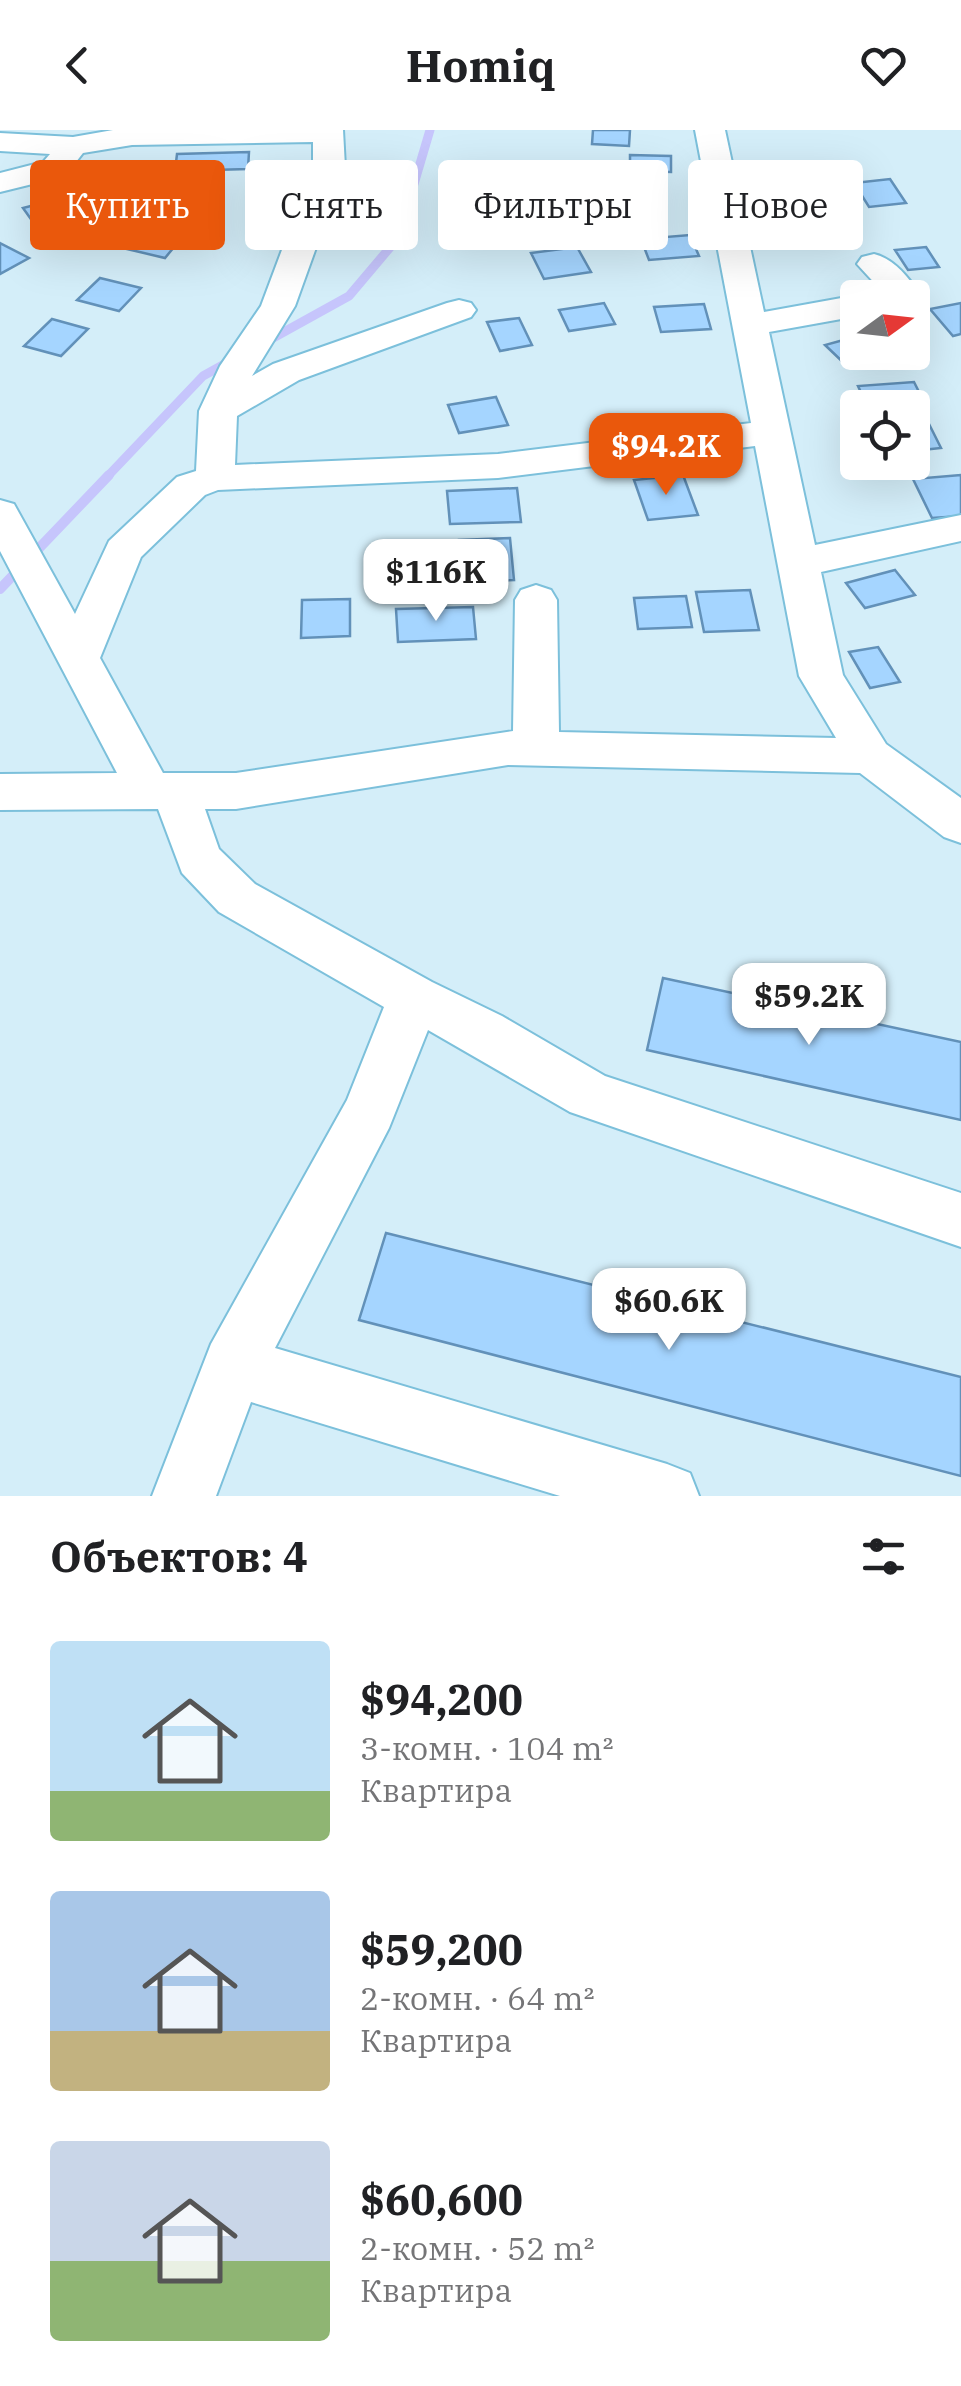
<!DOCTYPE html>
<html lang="ru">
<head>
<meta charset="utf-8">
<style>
	body { margin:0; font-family:"IBM Plex Serif",serif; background:#f2f2f2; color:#202124; height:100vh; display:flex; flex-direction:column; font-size:38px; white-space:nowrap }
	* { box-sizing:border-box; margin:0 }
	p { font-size:32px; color:#757577 }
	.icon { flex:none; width:55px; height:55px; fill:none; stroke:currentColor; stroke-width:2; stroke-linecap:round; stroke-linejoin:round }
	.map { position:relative; height:1366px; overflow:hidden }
	.sheet { display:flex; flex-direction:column; background:#fff; flex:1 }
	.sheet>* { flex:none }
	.hud { position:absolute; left:30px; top:30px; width:902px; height:90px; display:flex; gap:20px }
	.needle { width:65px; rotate:75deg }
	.fabs { position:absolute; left:840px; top:150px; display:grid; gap:20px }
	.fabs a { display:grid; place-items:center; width:90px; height:90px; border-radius:10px; background:#fff; box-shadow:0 10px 40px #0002; font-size:50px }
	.price { position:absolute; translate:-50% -85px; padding:0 22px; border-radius:20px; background:#fff; color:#222; font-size:32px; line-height:65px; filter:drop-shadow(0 2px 5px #0008) }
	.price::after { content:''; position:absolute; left:50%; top:60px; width:30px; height:22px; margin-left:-15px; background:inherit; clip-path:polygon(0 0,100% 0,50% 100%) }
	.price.active { background:#ea580c; color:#fff }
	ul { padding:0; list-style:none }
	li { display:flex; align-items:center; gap:30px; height:250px; padding:0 50px }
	li span { display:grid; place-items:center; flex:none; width:280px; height:200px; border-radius:10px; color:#555 }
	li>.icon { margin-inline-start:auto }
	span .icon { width:120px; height:120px; fill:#fffc; stroke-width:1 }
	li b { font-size:42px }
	h2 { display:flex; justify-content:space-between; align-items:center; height:120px; padding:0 50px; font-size:42px }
	.pill { padding:0 35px; border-radius:10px; background:#fff; box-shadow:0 10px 40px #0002; font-size:35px; line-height:90px }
	.pill.active { background:#ea580c; color:#fff }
	header { display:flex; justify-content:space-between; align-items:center; height:130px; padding:0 50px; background:#fff; font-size:45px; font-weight:700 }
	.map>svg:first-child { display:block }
</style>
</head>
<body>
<header><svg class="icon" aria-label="back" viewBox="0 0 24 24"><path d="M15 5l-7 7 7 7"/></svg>Homiq<svg class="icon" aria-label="heart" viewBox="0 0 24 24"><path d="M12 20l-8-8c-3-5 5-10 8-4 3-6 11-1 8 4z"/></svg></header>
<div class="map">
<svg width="961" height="1366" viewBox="0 0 961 1366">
	<rect width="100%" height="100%" fill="#d4eef9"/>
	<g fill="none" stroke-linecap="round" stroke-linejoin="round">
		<!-- stream-far1 -->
		<g stroke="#c6c5fc" stroke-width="9">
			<path d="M264,213L349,166L398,108L430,0"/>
			<path d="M106,348L203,246L230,231"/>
		</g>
		<!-- stream -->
		<path stroke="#c6c5fc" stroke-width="10" d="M0,459L109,345"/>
	</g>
	<!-- building -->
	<g fill="#a5d5ff" stroke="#6291b9" stroke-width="2.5">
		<path d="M593,0H630L629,16L592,14Z"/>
		<path d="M249,22L248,39L175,41L177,24Z"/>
		<path d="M630,25L671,26V42L630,41Z"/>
		<path d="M576,37L618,38L617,57L575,56Z"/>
		<path d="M890,49L906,73L869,77L854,53Z"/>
		<path d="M163,61L204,65L194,83L152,79Z"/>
		<path d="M54,70L70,91L38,99L23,78Z"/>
		<path d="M142,104L179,111L165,128L127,119Z"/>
		<path d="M690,105L699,126L649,130L641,109Z"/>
		<path d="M0,113L29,128L0,144Z"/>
		<path d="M577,117L591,142L544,149L531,123Z"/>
		<path d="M926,117L939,137L908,140L895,120Z"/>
		<path d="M100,148L141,158L119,181L77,170Z"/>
		<path d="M604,173L615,194L569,201L559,180Z"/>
		<path d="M961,173V204L953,206L930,179Z"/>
		<path d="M704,174L711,199L661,202L654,177Z"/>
		<path d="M519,188L532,215L500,221L487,192Z"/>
		<path d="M52,189L88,199L61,226L24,216Z"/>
		<path d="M858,206V222L880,225L846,235L825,215Z"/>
		<path d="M914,252L921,266L865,271L858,256Z"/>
		<path d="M496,267L508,295L459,303L448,275Z"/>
		<path d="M925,286L941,318L912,321V287Z"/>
		<path d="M683,345L698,385L648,390L634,350Z"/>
		<path d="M961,345V386L932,388L913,349Z"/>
		<path d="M517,358L521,392L450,394L447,361Z"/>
		<path d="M510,408L514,450L462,452L459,410Z"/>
		<path d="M895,440L915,465L865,478L846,453Z"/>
		<path d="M750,460L759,500L704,502L696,462Z"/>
		<path d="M686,466L692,497L638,499L634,468Z"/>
		<path d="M350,469V506L301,508L302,470Z"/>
		<path d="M473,477L476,509L398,512L396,479Z"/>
		<path d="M878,517L900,552L870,558L849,522Z"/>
		<path d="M663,848L961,912V990L647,920Z"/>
		<path d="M386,1103L961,1247V1346L359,1190Z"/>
	</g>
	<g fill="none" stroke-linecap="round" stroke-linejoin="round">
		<defs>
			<g id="minor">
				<path d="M113,0H343L345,37L295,176L252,246L273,234L447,173L459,170L471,173L476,180L471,187L299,250L237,286L235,335L498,324L751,293L695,0H725L764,182L858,165L870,168H858V186L769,202L815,415L961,385V411L821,442L843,545L886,614L961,668V713L944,707L860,643L508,635L236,679H205L219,719L255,754L432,852L502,886L605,946L961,1063V1117L570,982L428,900L389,998L275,1218L667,1334L690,1343L699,1366H560L251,1272L216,1366H152L211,1214L347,970L384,877L219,782L182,743L158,679L0,680V644L117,643L0,421V370L14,374L75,484L109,411L177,347L196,341L199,281L220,236L261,176L313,37V12L132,15L83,23L65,46L0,62V43L43,32L50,24L0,21V3L73,7ZM755,316L799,546L836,608L559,602L557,470L551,460L536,455L521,460L515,470L513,601L236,643H163L100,528L141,427L205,365L218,360L498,348Z"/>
				<path d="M874,124C891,128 904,142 914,156L912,169L876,168L880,159L857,134L862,127Z"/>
			</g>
		</defs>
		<!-- minor casing -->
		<use href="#minor" stroke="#7cc0db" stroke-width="4"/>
		<!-- minor -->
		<use href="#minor" fill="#fff" fill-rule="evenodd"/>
	</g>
</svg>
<div class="fabs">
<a><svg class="needle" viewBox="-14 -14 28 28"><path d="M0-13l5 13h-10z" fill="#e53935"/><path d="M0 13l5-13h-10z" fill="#757577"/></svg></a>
<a><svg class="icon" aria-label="locate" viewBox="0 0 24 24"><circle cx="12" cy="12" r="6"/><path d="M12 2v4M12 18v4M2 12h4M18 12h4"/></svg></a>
</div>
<b class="price active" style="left:666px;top:368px">$94.2K</b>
<b class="price" style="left:436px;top:494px">$116K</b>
<b class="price" style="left:809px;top:918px">$59.2K</b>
<b class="price" style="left:669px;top:1223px">$60.6K</b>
<div class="hud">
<a class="pill active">Купить</a>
<a class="pill">Снять</a>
<a class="pill">Фильтры</a>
<a class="pill">Новое</a>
</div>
</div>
<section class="sheet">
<h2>Объектов: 4<svg class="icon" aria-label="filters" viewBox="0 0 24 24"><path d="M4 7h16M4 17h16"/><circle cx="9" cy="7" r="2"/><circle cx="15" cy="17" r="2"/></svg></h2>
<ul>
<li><span style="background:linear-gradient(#bfe0f5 75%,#8fb573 0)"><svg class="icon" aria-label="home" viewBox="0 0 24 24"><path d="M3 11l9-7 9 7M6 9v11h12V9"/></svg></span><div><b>$94,200</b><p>3-комн. · 104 m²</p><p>Квартира</p></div></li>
<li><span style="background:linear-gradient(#a9c7e8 70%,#c2b280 0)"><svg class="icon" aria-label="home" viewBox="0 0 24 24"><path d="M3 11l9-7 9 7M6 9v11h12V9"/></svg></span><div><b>$59,200</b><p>2-комн. · 64 m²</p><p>Квартира</p></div></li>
<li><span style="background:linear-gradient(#c9d6e8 60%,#8fb573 0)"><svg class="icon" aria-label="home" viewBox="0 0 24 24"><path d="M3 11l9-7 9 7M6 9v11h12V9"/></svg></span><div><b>$60,600</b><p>2-комн. · 52 m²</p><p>Квартира</p></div></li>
</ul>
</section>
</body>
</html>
